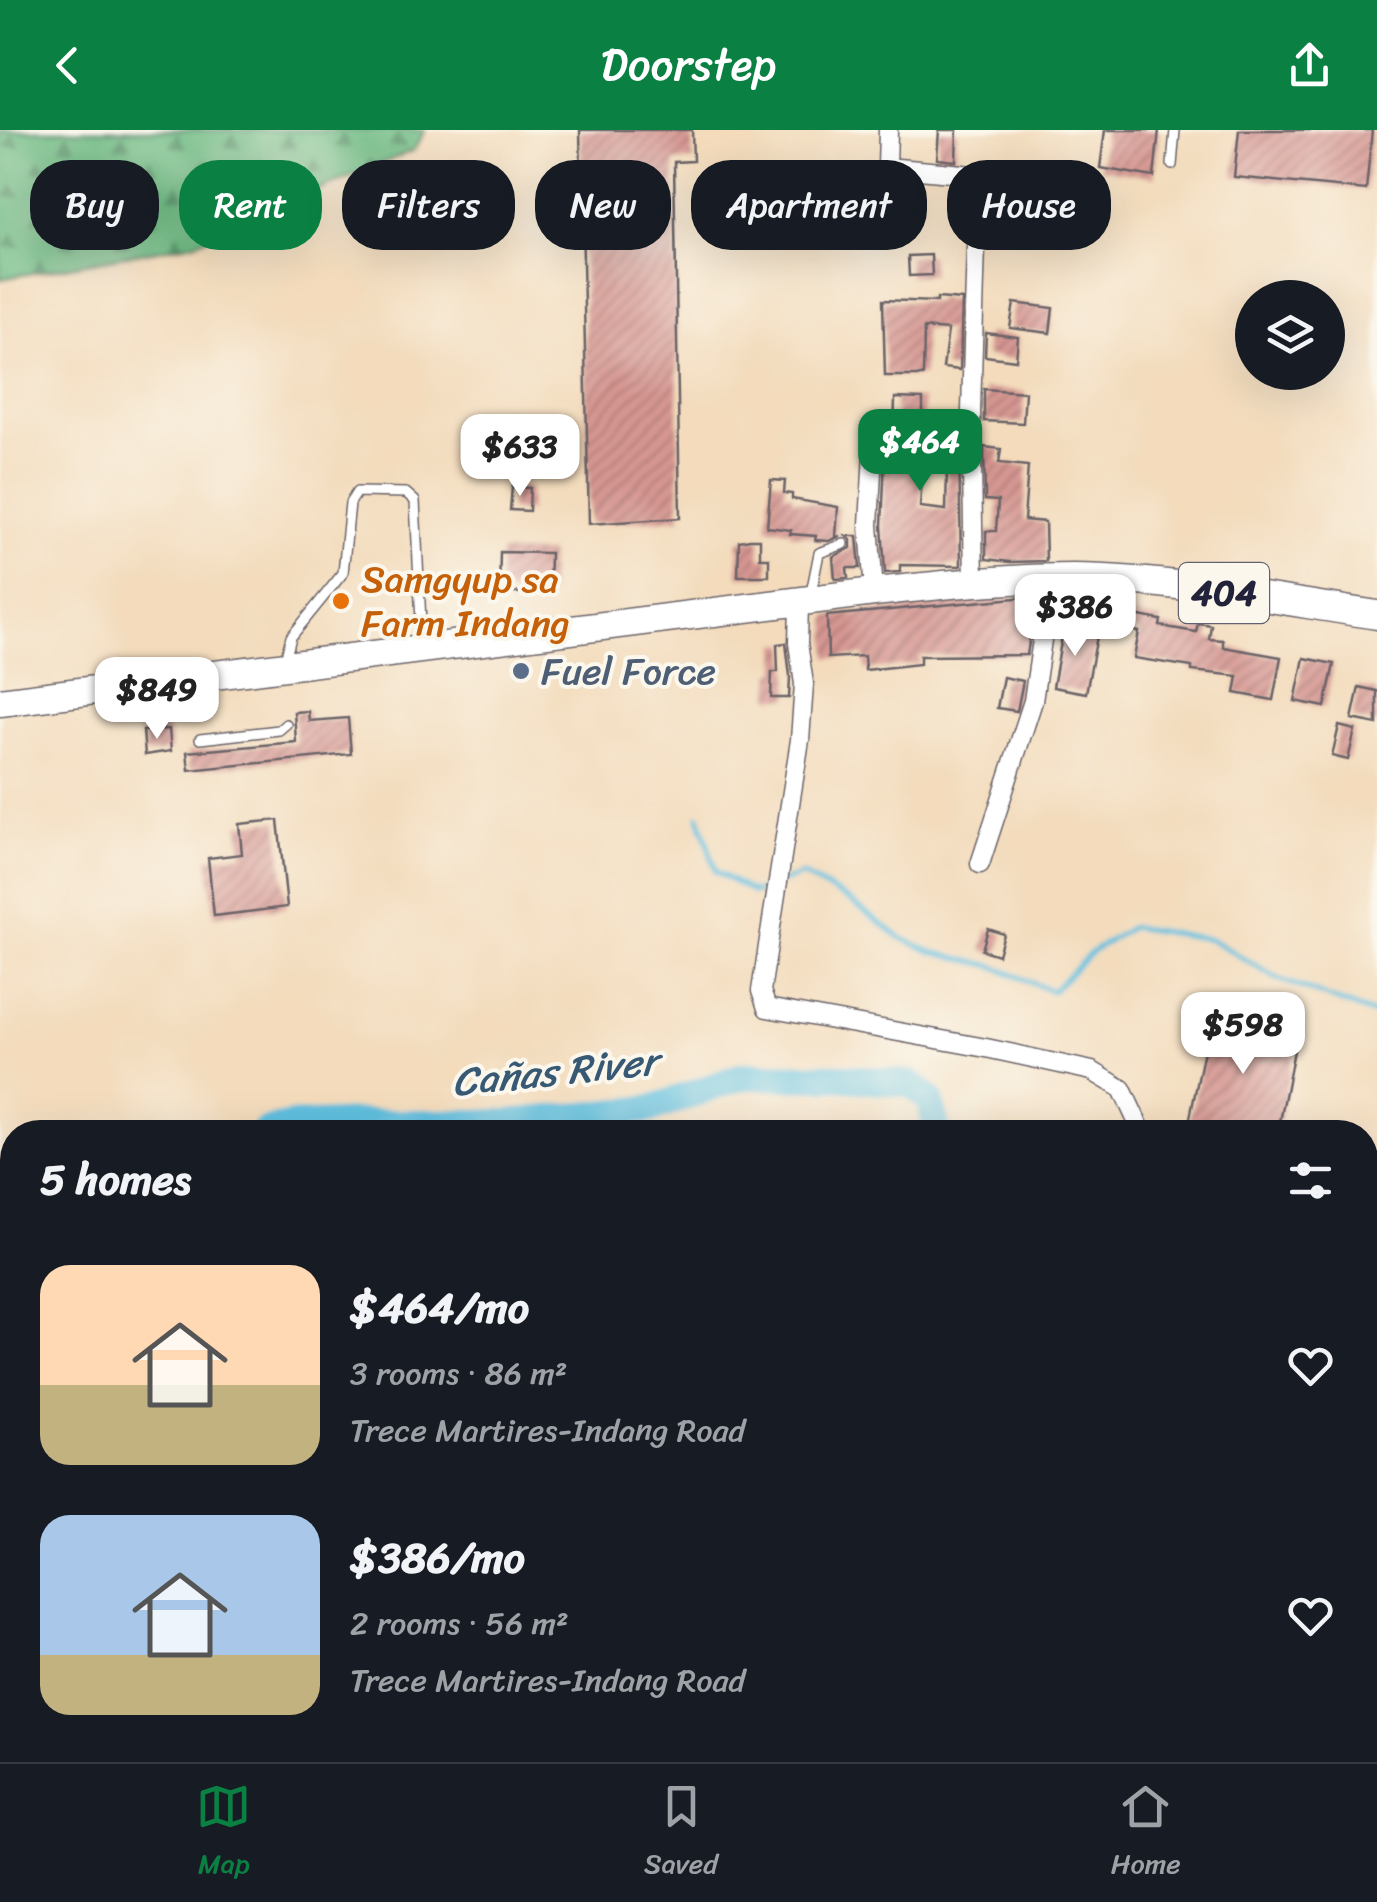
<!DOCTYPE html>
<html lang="en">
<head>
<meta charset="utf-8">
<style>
	body { margin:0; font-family:Sriracha,sans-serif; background:#242831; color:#f1f3f6; height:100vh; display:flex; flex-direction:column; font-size:38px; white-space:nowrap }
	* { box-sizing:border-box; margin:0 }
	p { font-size:32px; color:#9ea1a6 }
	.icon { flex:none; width:55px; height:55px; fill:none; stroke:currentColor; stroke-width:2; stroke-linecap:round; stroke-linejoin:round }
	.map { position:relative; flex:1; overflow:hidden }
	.side { position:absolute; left:0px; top:990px; width:1378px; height:642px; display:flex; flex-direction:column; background:#171b24; border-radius:40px 40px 0 0; box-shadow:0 10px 40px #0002 }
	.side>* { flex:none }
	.banner { position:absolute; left:30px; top:30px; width:1318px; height:90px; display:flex; gap:20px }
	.tools { position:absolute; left:1235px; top:150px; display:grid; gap:20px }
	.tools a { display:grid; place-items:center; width:110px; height:110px; border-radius:50%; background:#171b24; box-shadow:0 10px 40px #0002; font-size:50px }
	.price { position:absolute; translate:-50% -85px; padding:0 22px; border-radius:20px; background:#fff; color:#222; font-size:32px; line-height:65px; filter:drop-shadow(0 2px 5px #0008) }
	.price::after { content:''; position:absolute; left:50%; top:60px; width:30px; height:22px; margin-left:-15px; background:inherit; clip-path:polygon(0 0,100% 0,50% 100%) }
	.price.selected { background:#0b8043; color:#fff }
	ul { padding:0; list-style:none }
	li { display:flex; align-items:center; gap:30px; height:250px; padding:0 40px }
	li span { display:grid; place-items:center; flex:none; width:280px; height:200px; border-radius:30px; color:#555 }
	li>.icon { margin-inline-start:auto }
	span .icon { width:120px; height:120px; fill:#fffc; stroke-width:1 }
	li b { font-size:42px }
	h2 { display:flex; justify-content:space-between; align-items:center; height:120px; padding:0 40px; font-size:42px }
	.pill { padding:0 35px; border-radius:40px; background:#171b24; box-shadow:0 10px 40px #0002; font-size:35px; line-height:90px }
	.pill.selected { background:#0b8043; color:#fff }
	header { display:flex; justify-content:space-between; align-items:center; height:130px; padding:0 40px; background:#0b8043; color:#fff; font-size:45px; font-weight:600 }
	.tab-bar { display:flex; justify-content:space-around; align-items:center; height:140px; border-top:2px solid #363941; background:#171b24; font-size:28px; color:#9ea1a6 }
	.tab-bar a { display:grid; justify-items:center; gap:5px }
	.tab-bar .selected { color:#0b8043 }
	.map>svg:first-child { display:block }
</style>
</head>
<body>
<header><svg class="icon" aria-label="back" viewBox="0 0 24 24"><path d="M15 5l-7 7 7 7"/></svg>Doorstep<svg class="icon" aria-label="share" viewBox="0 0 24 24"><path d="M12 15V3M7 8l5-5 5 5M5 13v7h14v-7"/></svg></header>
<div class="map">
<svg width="1377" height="1632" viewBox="0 0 1377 1632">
	<defs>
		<pattern id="forest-firs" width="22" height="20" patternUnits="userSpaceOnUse" patternTransform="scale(2.5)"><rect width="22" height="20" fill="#71bc85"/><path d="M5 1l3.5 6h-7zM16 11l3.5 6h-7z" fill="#5c986e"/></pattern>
		<pattern id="building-hatch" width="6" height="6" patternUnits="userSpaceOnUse" patternTransform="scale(2.5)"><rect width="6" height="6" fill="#d79792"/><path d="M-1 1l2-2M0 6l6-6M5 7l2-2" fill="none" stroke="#ae7b78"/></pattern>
	</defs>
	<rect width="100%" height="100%" fill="#fbf7ec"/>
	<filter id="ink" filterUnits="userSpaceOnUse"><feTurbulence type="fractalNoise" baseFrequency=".01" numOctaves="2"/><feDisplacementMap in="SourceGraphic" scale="20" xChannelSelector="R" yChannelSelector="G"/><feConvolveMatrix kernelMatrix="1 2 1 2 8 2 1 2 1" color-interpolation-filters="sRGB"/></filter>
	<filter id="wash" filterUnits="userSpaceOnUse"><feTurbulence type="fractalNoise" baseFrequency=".0048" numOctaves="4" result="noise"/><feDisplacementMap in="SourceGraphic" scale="40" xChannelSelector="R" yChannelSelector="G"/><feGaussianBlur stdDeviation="2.25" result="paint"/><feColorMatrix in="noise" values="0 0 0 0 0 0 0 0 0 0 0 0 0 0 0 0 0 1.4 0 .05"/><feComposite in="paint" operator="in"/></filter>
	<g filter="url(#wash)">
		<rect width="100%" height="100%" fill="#f3dbbc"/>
		<!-- forest -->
		<path fill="url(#forest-firs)" stroke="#4a6f60" stroke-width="2.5" d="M0,0H425L414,20L194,113L0,149Z"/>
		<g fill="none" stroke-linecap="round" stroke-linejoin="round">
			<!-- stream -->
			<g stroke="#61bfdf" stroke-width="5">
				<path d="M699,686L716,742L754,763L772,756"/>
				<path d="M782,752L802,745L849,770L901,808L932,822L993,836L1052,861L1092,822L1131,797L1210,809L1279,849L1377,886"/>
			</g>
			<!-- river -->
			<g stroke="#61bfdf" stroke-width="28">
				<path d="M265,1002L291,996L362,993H509L652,979L743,946L838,947L911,954L930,970L937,1002"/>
				<path d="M1365,1090L1377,1072"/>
				<path d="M0,1220L12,1209"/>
			</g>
		</g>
		<g id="blocks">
			<!-- building -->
			<g fill="url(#building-hatch)" fill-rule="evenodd">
				<path d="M580,0H692L693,31L674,32L680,388L589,394Z"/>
				<path d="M939,0H957L956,31L937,29Z"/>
				<path d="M1105,0H1159L1154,47L1100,38Z"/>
				<path d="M1239,0H1372L1366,60L1234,47Z"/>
				<path d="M824,79H840V102H823Z"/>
				<path d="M931,125L932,145L909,146L908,126Z"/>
				<path d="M937,168L962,170L960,240L943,238L948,200L924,198L923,246H885L883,170L937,172Z"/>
				<path d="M1014,173L1053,178L1050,203L1010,198Z"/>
				<path d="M986,203L1018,207L1016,230L985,226Z"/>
				<path d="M984,259L1025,262L1023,293L984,291Z"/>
				<path d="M895,268L923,269V298L940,299V314L959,315L961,436L900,435V442L885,443L882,395L886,307H894ZM923,333L947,335L946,380L920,377Z"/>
				<path d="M984,317L1001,319L999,333L1028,336L1024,390L1045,392L1046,431L1010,432L986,429V401H996L998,371L985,370Z"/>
				<path d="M771,350L785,351L784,363L792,364V369L838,377L836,407L841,406L829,411L815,410L816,406L790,404L791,400L767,397Z"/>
				<path d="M512,357L530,358L529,381L510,380Z"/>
				<path d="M846,406H857L860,438H847L848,448L835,449L833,427L851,418V410Z"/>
				<path d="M750,409H760V428H769V446H738L739,411Z"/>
				<path d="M500,422L550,423L549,464L499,462Z"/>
				<path d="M1036,466L1027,525L920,526V534L865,540L864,526L828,528L827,486Z"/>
				<path d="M1134,485L1161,490L1160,496L1196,502L1198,493L1211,495L1209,509L1223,510V517L1281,527L1273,570L1235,563L1238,546L1192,541V537L1134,528L1139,502L1131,500Z"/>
				<path d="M1064,495L1098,501L1086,563L1053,557Z"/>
				<path d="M786,513L790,546L789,568H771L772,542H778L777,514Z"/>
				<path d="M1304,528L1334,534L1325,577L1295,571Z"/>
				<path d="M1003,547L1023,551L1017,581L997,578Z"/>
				<path d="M1359,557L1377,561V594L1352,589Z"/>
				<path d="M308,581L309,591L348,588L351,624L189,640L187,622L296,612L294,582Z"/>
				<path d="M1339,596L1355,600L1348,630L1332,626Z"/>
				<path d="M169,599L171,621L145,625L143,601Z"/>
				<path d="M278,690L287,777L214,786L208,728L242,724L239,694Z"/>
				<path d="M988,799L1004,804L998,825L982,820Z"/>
				<path d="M1212,882L1298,900L1278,1002H1187Z"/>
				<path d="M1377,1271V1289L1365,1294L1377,1320V1338L1365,1341V1277Z"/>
				<path d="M1128,1620H1206L1199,1632H1122Z"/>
				<path d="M1237,1620H1255L1269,1628L1273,1620H1294L1289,1632H1244L1235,1627Z"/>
				<path d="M1328,1620H1344L1359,1632H1319Z"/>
			</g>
		</g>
	</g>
	<g filter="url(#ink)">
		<use href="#blocks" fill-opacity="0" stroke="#6b6368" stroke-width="2.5"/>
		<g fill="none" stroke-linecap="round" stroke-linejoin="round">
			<defs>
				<g id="service">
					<path d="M1172,35L1175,0"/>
					<path d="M811,463L819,423L844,414"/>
					<path d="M284,534L291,507L343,443L350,373L357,362L406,363L415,371L422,513"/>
					<path d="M200,609L279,600L286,594"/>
				</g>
				<g id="minor">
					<path d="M888,0L887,37L973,45L978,50L971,280L974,452"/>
					<path d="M874,305L869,395L874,462"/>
					<path d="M799,473L798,513L804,554L800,610L761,861L767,878L986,918L1092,941L1122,959L1142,1002"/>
					<path d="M980,734L1033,571L1051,449"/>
					<path d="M1365,1257L1377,1252"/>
					<path d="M1365,1355L1377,1350"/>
					<path d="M1365,1461L1377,1453"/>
					<path d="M1365,1552L1377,1543"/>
					<path d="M518,1620V1632"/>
					<path d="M720,1620L872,1622L948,1632"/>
					<path d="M1108,1632L1114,1620"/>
					<path d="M1219,1632L1225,1620"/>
					<path d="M1301,1632L1308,1620"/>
				</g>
				<path id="primary" d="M0,572L874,462C940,455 1006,448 1073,448C1174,449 1277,470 1377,485"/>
			</defs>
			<!-- service casing -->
			<use href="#service" stroke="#6b6368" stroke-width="12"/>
			<!-- minor casing -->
			<use href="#minor" stroke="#6b6368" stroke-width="21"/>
			<!-- primary casing -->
			<use href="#primary" stroke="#6b6368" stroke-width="31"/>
			<!-- service -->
			<use href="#service" stroke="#fff" stroke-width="9"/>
			<!-- minor -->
			<use href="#minor" stroke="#fff" stroke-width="18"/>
			<!-- primary -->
			<use href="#primary" stroke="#fff" stroke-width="28"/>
		</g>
	</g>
	<!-- markers -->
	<circle fill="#e8710a" stroke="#fbf7ec" stroke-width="4" cx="341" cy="471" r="10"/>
	<circle fill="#5c6f8a" stroke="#fbf7ec" stroke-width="4" cx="521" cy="541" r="10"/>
	<g text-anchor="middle" stroke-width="8" stroke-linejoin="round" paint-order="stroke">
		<!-- shield labels -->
		<rect fill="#fbf7ec" stroke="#636270" stroke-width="2.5" x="1179" y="433" width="90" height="60" rx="8"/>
		<g font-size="35" font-weight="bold" fill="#22223b">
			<text x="1224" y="475">404</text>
		</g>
		<!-- food labels -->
		<g font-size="38" fill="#c56008" stroke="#fbf7ec" text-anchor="start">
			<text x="361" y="462">Samgyup sa<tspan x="361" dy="44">Farm Indang</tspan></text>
		</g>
		<!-- service labels -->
		<g font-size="38" fill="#4e5e75" stroke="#fbf7ec" text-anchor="start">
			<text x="541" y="554">Fuel Force</text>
		</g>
		<!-- water labels -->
		<g font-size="40" font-style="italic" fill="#385974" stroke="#fbf7ec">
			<text transform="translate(555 941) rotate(-6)" y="14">Cañas River</text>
		</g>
	</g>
</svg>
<div class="tools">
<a><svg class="icon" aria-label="layers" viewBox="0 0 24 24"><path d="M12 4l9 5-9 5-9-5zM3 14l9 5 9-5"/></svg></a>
</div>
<b class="price selected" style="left:920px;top:364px">$464</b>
<b class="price" style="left:520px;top:369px">$633</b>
<b class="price" style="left:1075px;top:529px">$386</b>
<b class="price" style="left:157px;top:612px">$849</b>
<b class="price" style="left:1243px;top:947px">$598</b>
<div class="banner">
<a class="pill">Buy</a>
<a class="pill selected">Rent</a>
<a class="pill">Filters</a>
<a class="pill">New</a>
<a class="pill">Apartment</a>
<a class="pill">House</a>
</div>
<section class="side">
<h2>5 homes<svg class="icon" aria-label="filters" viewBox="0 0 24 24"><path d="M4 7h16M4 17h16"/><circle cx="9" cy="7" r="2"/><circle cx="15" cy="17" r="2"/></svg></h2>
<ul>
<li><span style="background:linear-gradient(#ffd9b3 60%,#c2b280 0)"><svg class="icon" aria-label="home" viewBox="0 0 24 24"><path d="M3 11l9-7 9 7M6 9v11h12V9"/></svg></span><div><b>$464/mo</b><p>3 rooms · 86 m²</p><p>Trece Martires-Indang Road</p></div><svg class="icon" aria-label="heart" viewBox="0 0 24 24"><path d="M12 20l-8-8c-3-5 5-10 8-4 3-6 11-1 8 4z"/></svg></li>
<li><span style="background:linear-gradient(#a9c7e8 70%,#c2b280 0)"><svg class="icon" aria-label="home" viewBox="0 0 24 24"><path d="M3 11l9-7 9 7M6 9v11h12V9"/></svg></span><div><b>$386/mo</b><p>2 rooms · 56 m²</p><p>Trece Martires-Indang Road</p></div><svg class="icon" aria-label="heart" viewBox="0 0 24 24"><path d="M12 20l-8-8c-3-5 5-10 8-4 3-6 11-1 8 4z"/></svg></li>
</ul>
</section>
</div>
<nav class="tab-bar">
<a class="selected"><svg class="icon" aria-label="map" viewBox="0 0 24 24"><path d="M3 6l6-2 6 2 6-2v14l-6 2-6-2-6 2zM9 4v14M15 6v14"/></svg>Map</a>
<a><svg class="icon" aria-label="saved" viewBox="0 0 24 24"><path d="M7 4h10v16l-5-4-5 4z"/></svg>Saved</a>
<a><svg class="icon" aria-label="home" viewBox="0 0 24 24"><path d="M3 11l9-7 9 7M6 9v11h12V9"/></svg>Home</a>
</nav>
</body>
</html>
